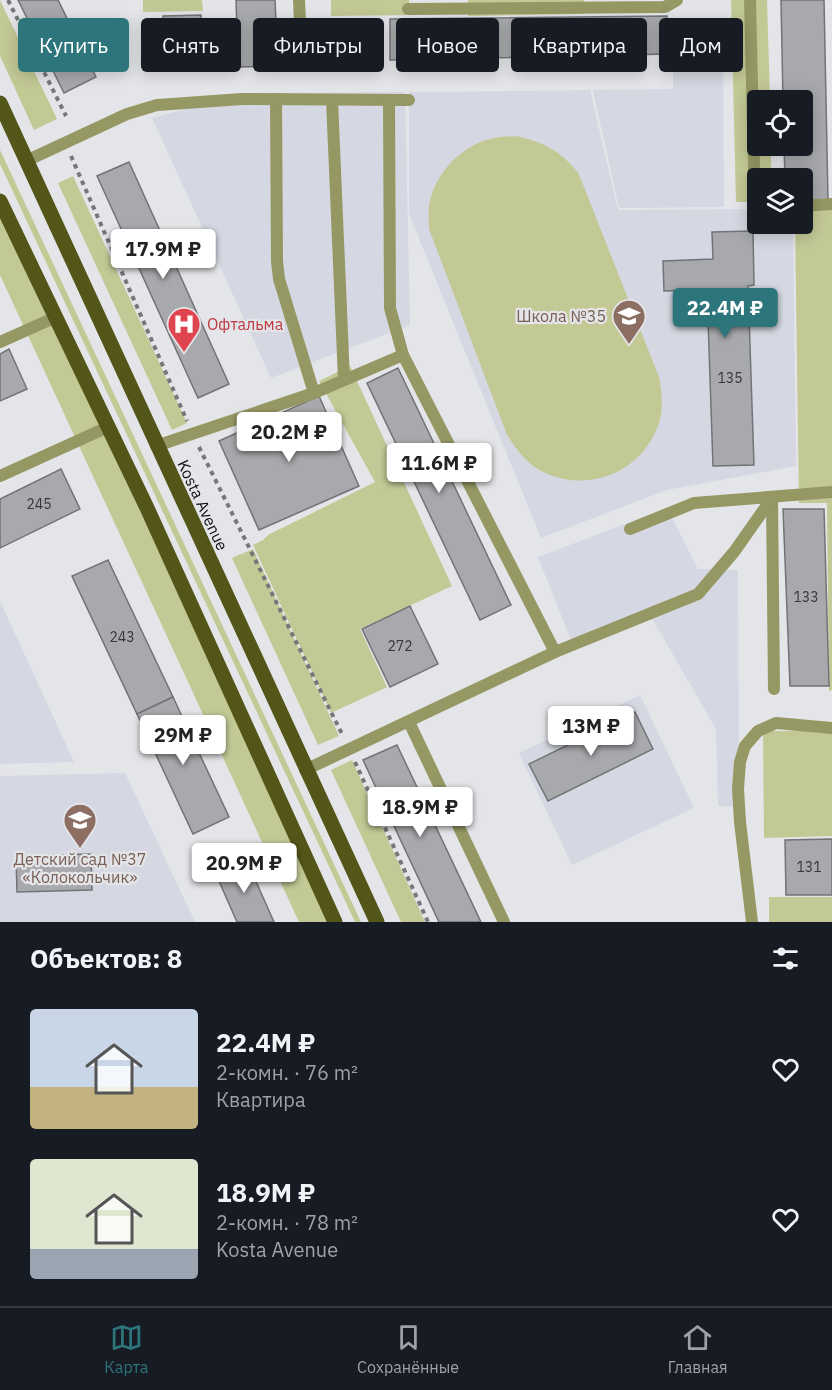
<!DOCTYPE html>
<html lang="ru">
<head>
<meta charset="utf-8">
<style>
	body { margin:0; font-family:"IBM Plex Sans",sans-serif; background:#20242c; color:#f1f3f6; height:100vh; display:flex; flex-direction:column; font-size:22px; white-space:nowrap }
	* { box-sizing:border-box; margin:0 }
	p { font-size:20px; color:#9ea1a6 }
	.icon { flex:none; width:33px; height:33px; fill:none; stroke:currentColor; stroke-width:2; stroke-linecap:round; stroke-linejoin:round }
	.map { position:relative; height:922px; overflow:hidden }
	.drawer { display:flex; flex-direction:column; background:#171b24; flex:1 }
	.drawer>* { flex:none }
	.hud { position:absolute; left:18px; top:18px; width:796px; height:54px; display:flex; gap:12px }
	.fabs { position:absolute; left:747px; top:90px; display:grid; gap:12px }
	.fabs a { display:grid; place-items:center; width:66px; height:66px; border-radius:6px; background:#171b24; box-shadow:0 3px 15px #0003; font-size:30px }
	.price { position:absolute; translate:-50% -51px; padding:0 14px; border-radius:6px; background:#fff; color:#222; font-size:20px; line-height:39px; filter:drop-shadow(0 2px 3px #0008) }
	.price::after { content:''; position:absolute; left:50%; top:36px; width:18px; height:14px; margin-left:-9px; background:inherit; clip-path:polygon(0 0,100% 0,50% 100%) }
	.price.selected { background:#2b757b; color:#fff }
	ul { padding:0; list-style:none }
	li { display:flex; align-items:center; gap:18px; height:150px; padding:0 30px }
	li span { display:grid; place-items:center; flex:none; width:168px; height:120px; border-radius:6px; color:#555 }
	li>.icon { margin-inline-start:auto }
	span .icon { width:72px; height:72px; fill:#fffc; stroke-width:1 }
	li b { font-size:26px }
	h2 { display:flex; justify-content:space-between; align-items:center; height:72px; padding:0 30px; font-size:26px }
	.pill { padding:0 21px; border-radius:6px; background:#171b24; box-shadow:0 3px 15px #0003; font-size:21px; line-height:54px }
	.pill.selected { background:#2b757b; color:#fff }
	.tabs { display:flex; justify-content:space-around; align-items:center; height:84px; border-top:2px solid #363941; background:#171b24; font-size:16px; color:#9ea1a6 }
	.tabs a { display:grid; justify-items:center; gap:3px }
	.tabs .selected { color:#2b757b }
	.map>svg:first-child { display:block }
</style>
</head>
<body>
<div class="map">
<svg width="832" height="922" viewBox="0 0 832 922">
	<rect width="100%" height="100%" fill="#e4e5e8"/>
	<!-- built -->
	<g fill="#d5d8e2">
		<path d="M673,62H723L724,207L619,208L593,90L673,89Z"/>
		<path d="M590,90L618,210L757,209L758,224H793L796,466L667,490L541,538L409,214V92Z"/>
		<path d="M405,92L410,325L271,378L152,118L243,93Z"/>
		<path d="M667,508L698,569L738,570L739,807L718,806L716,729L649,613L573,645L538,557Z"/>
		<path d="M0,601L74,762L0,764Z"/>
		<path d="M640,695L694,808L572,865L519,753Z"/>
		<path d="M125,773L195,922H0V776Z"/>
	</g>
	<!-- green -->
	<g fill="#c3c995">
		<path d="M0,0L57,119L34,130L0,56Z"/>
		<path d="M143,0H202L203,11L143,12Z"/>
		<path d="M331,0H409L410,15L331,16Z"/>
		<path d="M468,0H584V14L468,16Z"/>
		<path d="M731,0H767L770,100H758V146H771V178H758L757,202H736Z"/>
		<path d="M517,136C547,144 557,149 578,172L659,377C662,393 664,410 658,426C640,474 586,494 541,471C526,463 516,449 507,435L429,229C429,222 428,213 429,206C434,174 462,144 494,138C501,136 509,137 517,136Z"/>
		<path d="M0,150L361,922H355L0,164Z"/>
		<path d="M73,176L187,423L172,430L58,183Z"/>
		<path d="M832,208V690L829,691L827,503H799L795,224H802L803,209Z"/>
		<path d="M0,212L332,922H299L0,275Z"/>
		<path d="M350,366L452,586L360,629L387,687L331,713L253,545L263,540L268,535L375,482L319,381Z"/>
		<path d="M253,549L339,736L318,745L232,558Z"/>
		<path d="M763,731H832V836L764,838Z"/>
		<path d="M352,760L425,922H401L331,770Z"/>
		<rect x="769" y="897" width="63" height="25"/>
	</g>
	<!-- building -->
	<g fill="#a8a9ac" stroke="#727376" stroke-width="1.5">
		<path d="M18,0H58L96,77L64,93Z"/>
		<path d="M236,0H275L278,66L238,67Z"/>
		<path d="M781,0H824L828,200L802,201V178H785L784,146H802V100H783Z"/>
		<path d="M201,15V49L163,50V16Z"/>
		<path d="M667,16L668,54L390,60V19Z"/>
		<path d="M129,162L229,384L198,398L97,176Z"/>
		<path d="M753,231L754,285L748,286L754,465L713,466L707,290L664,291L663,261L713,259L712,232Z"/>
		<path d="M9,349L27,389L0,401V354Z"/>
		<path d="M398,368L511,605L480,620L367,383Z"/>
		<path d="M319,396L359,486L259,530L219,441Z"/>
		<path d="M61,469L80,509L0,548V499Z"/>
		<path d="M783,509H824L829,686H790Z"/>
		<path d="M108,560L173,697L137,714L72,576Z"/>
		<path d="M410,606L438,664L390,687L362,629Z"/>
		<path d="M173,697L229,817L193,834L137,714Z"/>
		<path d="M635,712L653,749L548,801L529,764Z"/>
		<path d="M397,745L481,922H439L363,760Z"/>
		<path d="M832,839V895H786L785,840Z"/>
		<path d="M91,854L92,890L17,892L16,856Z"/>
		<path d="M246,859L274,922H237L215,872Z"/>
	</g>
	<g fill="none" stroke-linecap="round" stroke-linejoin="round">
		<!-- path -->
		<g stroke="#767779" stroke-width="4" stroke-dasharray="4.5 4.5" stroke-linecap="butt">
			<path d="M8,0L66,116"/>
			<path d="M71,156L187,421"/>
			<path d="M199,447L343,736"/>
			<path d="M355,762L428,922"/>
		</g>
		<!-- lane -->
		<g stroke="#969864" stroke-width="12">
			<path d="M299,0L302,65"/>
			<path d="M750,0L755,208H758"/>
			<path d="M408,9L665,7L677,0"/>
			<path d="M276,99L277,261L279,279L314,393"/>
			<path d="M332,100L344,380"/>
			<path d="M26,161L127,114L157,105L242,99L409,100"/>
			<path d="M802,206L832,204"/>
			<path d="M0,342L56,317"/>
			<path d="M156,446L314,393L403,355"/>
			<path d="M0,476L108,427"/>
			<path d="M772,498L774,689"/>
			<path d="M630,529L694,503L832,492"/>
			<path d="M555,652L698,594L734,552L772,498"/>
			<path d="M409,722L504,922"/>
			<path d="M305,770L555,652L403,355L390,308L389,100"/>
			<path d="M752,922L740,822L738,789L740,762L745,746L758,731L776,723L832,728"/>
		</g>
		<!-- primary -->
		<g stroke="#545518" stroke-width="15">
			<path d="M0,103L377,922"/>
			<path d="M0,201L147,508L335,922"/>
		</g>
	</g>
	<!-- icons -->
	<defs>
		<symbol id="school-pin" viewBox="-11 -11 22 30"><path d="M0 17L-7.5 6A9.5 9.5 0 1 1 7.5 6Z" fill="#8d6e63" stroke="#e4e5e8"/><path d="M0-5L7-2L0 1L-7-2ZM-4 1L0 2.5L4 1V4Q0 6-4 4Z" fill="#fff"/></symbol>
		<symbol id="hospital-pin" viewBox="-11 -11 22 30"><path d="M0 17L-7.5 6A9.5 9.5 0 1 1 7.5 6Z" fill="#e0444e" stroke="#e4e5e8"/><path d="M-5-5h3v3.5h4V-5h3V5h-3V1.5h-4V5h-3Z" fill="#fff"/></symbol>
	</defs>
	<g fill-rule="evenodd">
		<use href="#school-pin" x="610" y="297" width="38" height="52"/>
		<use href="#hospital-pin" x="165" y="305" width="38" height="52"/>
		<use href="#school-pin" x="61" y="801" width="38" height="52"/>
	</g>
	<g text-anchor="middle" stroke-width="4.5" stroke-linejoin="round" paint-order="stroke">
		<!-- number labels -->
		<g font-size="14" fill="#373738">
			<text x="730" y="383">135</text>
			<text x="39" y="509">245</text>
			<text x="806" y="602">133</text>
			<text x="122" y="642">243</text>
			<text x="400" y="651">272</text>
			<text x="809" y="872">131</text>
		</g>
		<!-- education labels -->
		<g font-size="16" fill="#785e54" stroke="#e4e5e8" text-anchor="end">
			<text x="606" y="322">Школа №35</text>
			<text x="80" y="865" text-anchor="middle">Детский сад №37<tspan x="80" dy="18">«Колокольчик»</tspan></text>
		</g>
		<!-- health labels -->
		<g font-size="16" fill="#be3a42" stroke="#e4e5e8" text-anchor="start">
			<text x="207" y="330">Офтальма</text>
		</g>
		<!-- street labels -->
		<g font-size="16" fill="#111112" stroke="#e4e5e8">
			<text transform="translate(203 505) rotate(65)" y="6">Kosta Avenue</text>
		</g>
	</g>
</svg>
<div class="fabs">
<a><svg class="icon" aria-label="locate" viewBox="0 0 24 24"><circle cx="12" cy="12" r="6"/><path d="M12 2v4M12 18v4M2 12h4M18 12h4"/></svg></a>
<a><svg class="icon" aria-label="layers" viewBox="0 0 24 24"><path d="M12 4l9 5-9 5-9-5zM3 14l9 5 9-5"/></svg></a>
</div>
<b class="price" style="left:163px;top:280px">17.9M ₽</b>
<b class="price selected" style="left:725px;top:339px">22.4M ₽</b>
<b class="price" style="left:289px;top:463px">20.2M ₽</b>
<b class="price" style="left:439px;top:494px">11.6M ₽</b>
<b class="price" style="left:591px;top:757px">13M ₽</b>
<b class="price" style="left:183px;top:766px">29M ₽</b>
<b class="price" style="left:420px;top:838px">18.9M ₽</b>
<b class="price" style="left:244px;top:894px">20.9M ₽</b>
<div class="hud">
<a class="pill selected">Купить</a>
<a class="pill">Снять</a>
<a class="pill">Фильтры</a>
<a class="pill">Новое</a>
<a class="pill">Квартира</a>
<a class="pill">Дом</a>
</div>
</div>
<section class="drawer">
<h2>Объектов: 8<svg class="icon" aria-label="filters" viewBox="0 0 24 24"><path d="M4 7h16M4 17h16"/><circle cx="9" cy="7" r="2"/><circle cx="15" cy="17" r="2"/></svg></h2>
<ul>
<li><span style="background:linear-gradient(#c9d6e8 65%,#c2b280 0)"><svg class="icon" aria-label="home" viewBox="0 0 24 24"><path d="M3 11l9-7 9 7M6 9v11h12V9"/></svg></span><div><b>22.4M ₽</b><p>2-комн. · 76 m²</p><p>Квартира</p></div><svg class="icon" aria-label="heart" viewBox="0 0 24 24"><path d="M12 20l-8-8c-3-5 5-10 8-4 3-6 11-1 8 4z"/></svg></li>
<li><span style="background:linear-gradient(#dfe7d0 75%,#9aa5b1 0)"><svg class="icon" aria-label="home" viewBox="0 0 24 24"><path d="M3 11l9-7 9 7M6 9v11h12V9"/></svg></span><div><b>18.9M ₽</b><p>2-комн. · 78 m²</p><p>Kosta Avenue</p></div><svg class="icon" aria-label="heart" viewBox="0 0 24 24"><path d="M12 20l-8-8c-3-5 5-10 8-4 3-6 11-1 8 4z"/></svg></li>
</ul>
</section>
<nav class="tabs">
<a class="selected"><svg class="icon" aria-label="map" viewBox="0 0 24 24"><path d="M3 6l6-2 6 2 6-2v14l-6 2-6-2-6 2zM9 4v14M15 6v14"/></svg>Карта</a>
<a><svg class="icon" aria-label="saved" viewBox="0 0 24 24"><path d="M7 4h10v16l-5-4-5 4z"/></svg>Сохранённые</a>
<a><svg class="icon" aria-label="home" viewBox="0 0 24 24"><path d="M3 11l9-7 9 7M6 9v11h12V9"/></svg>Главная</a>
</nav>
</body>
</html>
